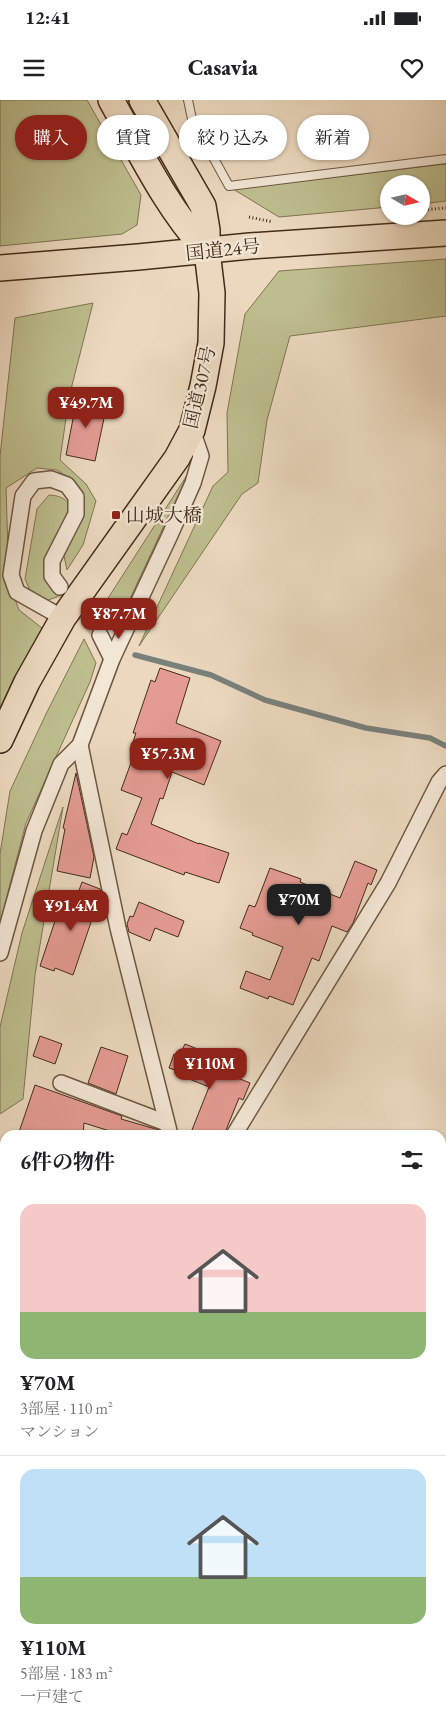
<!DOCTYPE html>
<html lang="ja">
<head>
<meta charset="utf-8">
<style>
	body { margin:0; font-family:"EB Garamond","Noto Serif JP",serif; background:#f6f6f6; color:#202124; height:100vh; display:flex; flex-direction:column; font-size:19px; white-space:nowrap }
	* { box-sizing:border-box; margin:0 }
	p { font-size:16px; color:#757577 }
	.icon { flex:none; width:28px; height:28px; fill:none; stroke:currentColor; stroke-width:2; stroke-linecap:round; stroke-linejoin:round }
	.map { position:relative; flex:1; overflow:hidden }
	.sheet { position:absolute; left:0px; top:1030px; width:446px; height:600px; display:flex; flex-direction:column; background:#fff; border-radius:15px 15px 0 0; box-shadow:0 1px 4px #0004 }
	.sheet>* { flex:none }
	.hud { position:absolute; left:15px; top:15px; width:416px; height:45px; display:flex; gap:10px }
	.needle { width:32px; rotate:99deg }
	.buttons { position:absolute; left:380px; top:75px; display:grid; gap:10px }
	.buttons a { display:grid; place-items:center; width:50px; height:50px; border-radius:50%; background:#fff; box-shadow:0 1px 4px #0004; font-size:25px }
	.price { position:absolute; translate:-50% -42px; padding:0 11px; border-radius:10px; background:#8f2418; color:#fff; font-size:16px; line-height:32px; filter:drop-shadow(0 1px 2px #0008) }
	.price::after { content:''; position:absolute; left:50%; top:30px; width:15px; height:11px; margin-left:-8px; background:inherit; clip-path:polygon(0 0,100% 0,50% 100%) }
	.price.on { background:#222; color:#fff }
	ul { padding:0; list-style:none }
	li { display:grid; align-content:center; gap:10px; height:265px; padding:0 20px }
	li+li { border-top:1px solid #e0e0e0 }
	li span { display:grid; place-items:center; height:155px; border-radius:15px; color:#555 }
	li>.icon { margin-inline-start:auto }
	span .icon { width:90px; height:90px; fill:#fffc; stroke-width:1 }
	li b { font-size:21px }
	h2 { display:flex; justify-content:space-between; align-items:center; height:60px; padding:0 20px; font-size:21px }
	.chip { padding:0 18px; border-radius:22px; background:#fff; box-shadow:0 1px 4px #0004; font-size:18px; line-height:45px }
	.chip.on { background:#8f2418; color:#fff }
	.status { display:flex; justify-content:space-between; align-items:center; height:35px; padding:0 25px; background:#fff; direction:ltr }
	.status svg { height:14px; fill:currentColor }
	header { display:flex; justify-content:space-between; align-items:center; height:65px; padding:0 20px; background:#fff; font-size:22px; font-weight:800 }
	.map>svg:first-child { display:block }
</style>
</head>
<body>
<div class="status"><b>12:41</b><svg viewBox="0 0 49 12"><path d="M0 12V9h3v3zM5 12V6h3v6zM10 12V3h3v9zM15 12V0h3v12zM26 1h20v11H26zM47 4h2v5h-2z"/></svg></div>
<header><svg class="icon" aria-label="menu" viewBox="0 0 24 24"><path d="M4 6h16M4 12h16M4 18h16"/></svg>Casavia<svg class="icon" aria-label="heart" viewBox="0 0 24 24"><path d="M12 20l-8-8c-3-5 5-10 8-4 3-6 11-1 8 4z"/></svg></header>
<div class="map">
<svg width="446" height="1630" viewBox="0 0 446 1630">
	<rect width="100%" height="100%" fill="#ebd8be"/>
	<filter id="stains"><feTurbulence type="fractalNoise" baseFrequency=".004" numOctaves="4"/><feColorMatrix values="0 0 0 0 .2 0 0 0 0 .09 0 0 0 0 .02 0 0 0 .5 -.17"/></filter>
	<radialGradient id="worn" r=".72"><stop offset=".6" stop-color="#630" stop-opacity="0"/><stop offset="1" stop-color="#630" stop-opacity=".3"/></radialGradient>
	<!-- green -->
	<g fill="#bdbd8d" stroke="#807454">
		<path d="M0,0H87L141,95L137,125L122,134L0,146Z"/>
		<path d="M446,64V101L421,104V84H389V107L279,117L233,89Z"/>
		<path d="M446,159V216L290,236L267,320L258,383L242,394L139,546L213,386L228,372L227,313L245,214L279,171Z"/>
		<path d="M93,203L69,297L60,360L86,384L96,401L83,445L67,470L64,456L81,416L82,401L75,382L57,370L37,368L6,388L9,483L19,510L42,528L0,616V356L15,218Z"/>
		<path d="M189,372L115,531L103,506Z"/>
		<path d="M49,395C66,396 69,402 75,417L48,469L60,496L48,500L32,495L25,479L37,409Z"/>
		<path d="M84,539L96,563L90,582L26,723L0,823V754L10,691L46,614Z"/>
		<path d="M63,707L35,875L23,999L0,1014V927L22,833Z"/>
	</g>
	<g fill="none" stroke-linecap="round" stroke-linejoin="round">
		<!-- stream -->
		<path stroke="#79807b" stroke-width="5.5" d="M135,555L211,575L265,600L366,628L430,638L446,646"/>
	</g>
	<!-- building -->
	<g fill="#e49b92" stroke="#442c1a">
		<path d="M77,298L107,304L95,361L66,355Z"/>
		<path d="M160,568L190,578L176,623L221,641L204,685L172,672L163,699L160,698L151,724L199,744V743L229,753L219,783L185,772L184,775L116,749L122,733L127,735L142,698L121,690L135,652L130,651L136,633H133L151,580L155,582Z"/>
		<path d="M76,673L94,757L90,778L57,771L65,729L63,728Z"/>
		<path d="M355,761L377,770L371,785L368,783L353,823L347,832L332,826L319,861L312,858L293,905L269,896L268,899L240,888L246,871L270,880L283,847L252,835L253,833L240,828L249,805L255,807L270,768L301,779L300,782L340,798Z"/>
		<path d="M82,782L100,789L101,793L73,875L55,868L54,871L40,866L58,812L70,816Z"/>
		<path d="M139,802L184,821L178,837L155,828L150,841L129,832L127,824L130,816L133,817Z"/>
		<path d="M40,936L62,944L55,964L33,956Z"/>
		<path d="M185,944L215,956L211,967L250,983L243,1000L239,998L224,1035H190L209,987L177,974L178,971L169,968L174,954L179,956Z"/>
		<path d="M101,947L128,956L116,994L88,983Z"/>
		<path d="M35,985L122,1016L121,1019L159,1030L160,1035H112L113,1032L84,1023L83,1035H18Z"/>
	</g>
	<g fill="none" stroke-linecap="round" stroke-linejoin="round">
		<!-- minor-tunnel -->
		<path stroke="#cab69d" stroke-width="15" stroke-dasharray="15 8" stroke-linecap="butt" d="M60,487L100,535"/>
		<defs>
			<path id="service" d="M188,0L192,19L229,86L446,59"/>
			<g id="minor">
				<path d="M60,487L52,476V461L76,414V397L67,385L51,379L34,381L23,396L11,475L17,492L63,518"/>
				<path d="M100,535L112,559"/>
				<path d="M80,645L118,828L170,1035"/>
				<path d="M0,853L34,731L61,664L80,645L112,559L170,435L193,383L201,356L192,330"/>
				<path d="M61,983L166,1023"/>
				<path d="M234,1035L388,783L439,682L446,674"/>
				<path d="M0,1230L5,1237"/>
				<path d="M0,1302L5,1305"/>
				<path d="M441,1365L446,1364"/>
				<path d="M0,1402H5"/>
				<path d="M139,1625V1630"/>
				<path d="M338,1625L340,1630"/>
				<path d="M57,1630V1625"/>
				<path d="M223,1630V1625"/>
			</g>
			<g id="trunk">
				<path d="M111,0C139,50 167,109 207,151"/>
				<path d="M0,168L138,157L250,146L446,133"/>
				<path d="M0,640L27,582L63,518L177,358L192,330L203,286L211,243L212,193L207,151V130L203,106L142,0"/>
			</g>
		</defs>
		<!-- service casing -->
		<use href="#service" stroke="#6e5743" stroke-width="10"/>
		<!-- minor casing -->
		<use href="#minor" stroke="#6e5743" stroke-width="18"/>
		<!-- trunk casing -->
		<use href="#trunk" stroke="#442c1a" stroke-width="28"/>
		<!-- path -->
		<g stroke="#442c1a" stroke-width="3" stroke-dasharray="1 2.5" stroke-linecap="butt">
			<path d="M421,110L446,108"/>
			<path d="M249,117L273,122"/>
		</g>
		<!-- service -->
		<use href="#service" stroke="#f2e6d5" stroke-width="8"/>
		<!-- minor -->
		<use href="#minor" stroke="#f2e6d5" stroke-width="15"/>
		<!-- trunk -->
		<use href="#trunk" stroke="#ebd8be" stroke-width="25"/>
	</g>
	<!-- markers -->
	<rect fill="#8f2418" stroke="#f2e6d5" stroke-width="2" x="111" y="410" width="10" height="10" rx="2.5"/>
	<g text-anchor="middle" stroke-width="4.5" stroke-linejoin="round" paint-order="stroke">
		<!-- street labels -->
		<g font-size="19" fill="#442c1a" stroke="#f2e6d5">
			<text transform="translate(223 149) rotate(-6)" y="7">国道24号</text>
			<text transform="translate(199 287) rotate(-77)" y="7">国道307号</text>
		</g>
		<!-- poi labels -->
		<g font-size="19" fill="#442c1a" stroke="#f2e6d5" text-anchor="start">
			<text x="126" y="422">山城大橋</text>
		</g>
	</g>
	<rect width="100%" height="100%" filter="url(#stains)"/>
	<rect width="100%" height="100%" fill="url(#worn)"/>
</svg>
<div class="buttons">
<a><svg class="needle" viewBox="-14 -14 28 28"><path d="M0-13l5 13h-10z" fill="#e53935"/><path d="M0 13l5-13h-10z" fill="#757577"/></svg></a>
</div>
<b class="price" style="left:86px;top:329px">¥49.7M</b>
<b class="price" style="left:119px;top:540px">¥87.7M</b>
<b class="price" style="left:168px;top:680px">¥57.3M</b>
<b class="price on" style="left:299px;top:826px">¥70M</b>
<b class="price" style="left:71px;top:832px">¥91.4M</b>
<b class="price" style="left:210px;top:990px">¥110M</b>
<div class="hud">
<a class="chip on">購入</a>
<a class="chip">賃貸</a>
<a class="chip">絞り込み</a>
<a class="chip">新着</a>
</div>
<section class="sheet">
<h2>6件の物件<svg class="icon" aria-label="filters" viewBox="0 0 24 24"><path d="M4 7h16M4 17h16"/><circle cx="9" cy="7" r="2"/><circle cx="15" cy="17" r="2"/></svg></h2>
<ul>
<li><span style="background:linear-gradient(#f6c9c9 70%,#8fb573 0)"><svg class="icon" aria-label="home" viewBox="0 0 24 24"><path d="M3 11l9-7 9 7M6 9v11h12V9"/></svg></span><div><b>¥70M</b><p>3部屋 · 110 m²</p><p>マンション</p></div></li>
<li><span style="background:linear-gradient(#bfe0f5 70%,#8fb573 0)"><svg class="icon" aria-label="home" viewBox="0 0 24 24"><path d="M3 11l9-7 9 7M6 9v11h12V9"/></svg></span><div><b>¥110M</b><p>5部屋 · 183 m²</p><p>一戸建て</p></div></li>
</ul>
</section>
</div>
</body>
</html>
